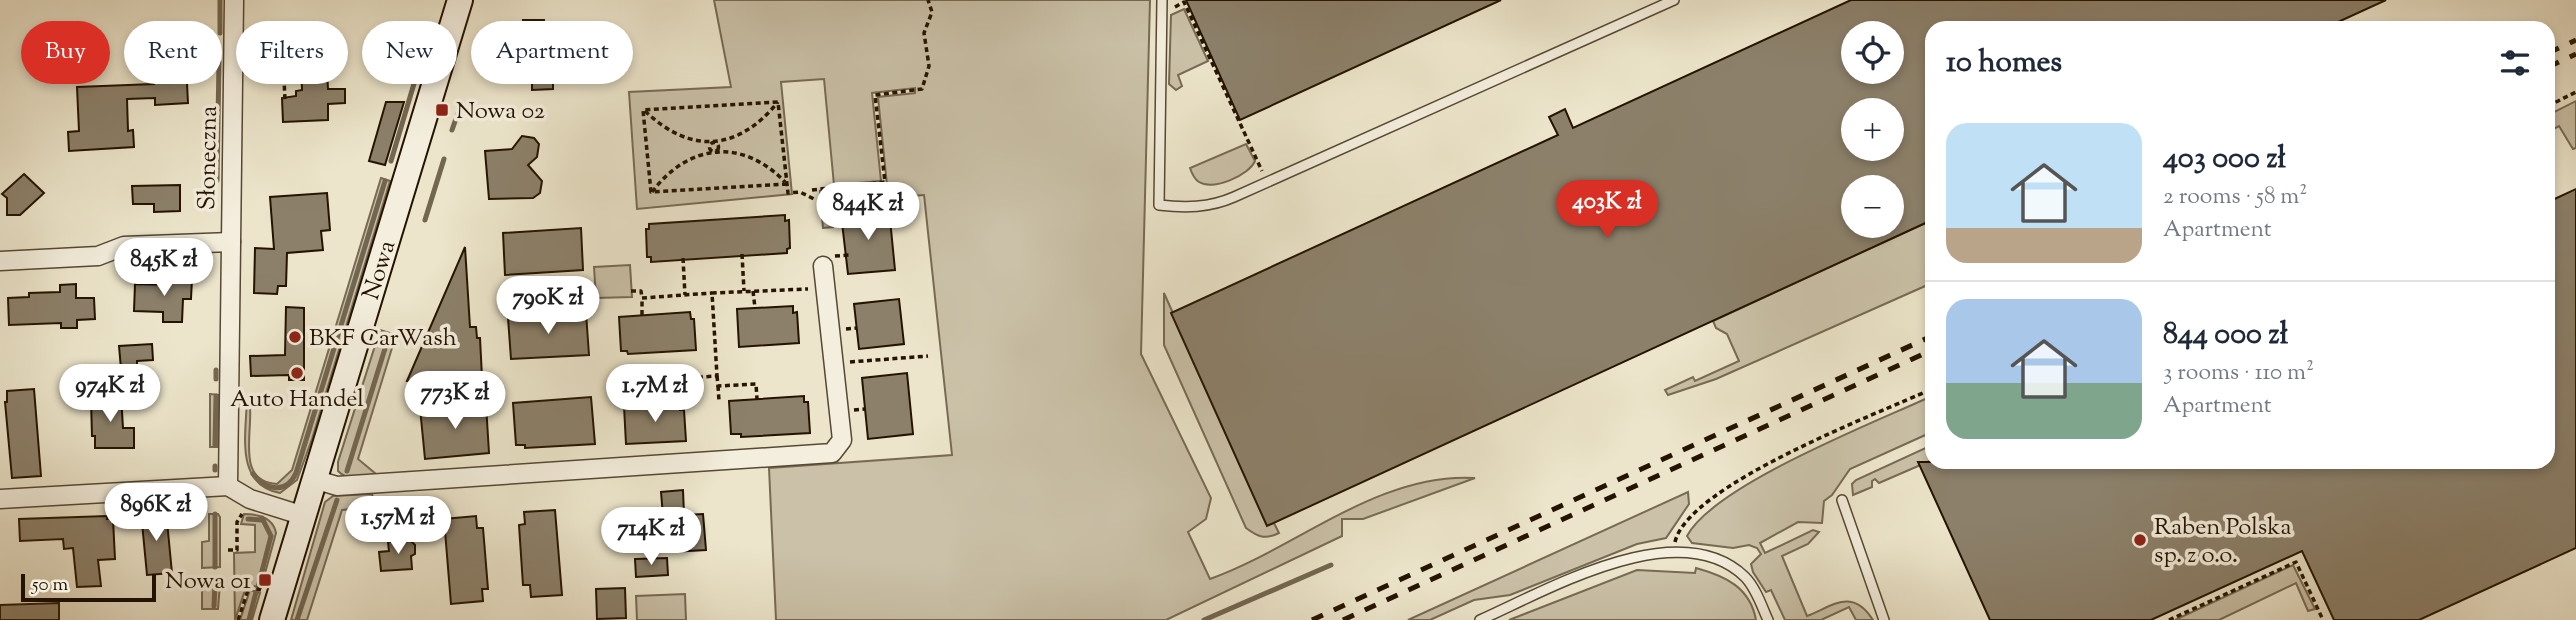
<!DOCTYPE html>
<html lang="en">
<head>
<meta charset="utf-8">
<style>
	body { margin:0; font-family:"Sorts Mill Goudy",serif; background:#f6f6f7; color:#1f2937; height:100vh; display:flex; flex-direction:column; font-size:26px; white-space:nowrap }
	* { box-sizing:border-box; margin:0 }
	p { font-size:23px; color:#747a83 }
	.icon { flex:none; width:38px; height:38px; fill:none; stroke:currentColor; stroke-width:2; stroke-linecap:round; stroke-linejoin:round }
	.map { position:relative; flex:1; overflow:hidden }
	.side { position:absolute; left:1925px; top:21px; width:630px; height:448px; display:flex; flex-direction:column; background:#fff; border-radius:21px; box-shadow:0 4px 10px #0003 }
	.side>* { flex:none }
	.guide { position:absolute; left:21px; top:21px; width:665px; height:63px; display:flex; gap:14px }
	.controls { position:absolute; left:1841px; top:21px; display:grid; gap:14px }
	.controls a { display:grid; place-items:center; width:63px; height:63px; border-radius:50%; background:#fff; box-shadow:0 4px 10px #0003; font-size:35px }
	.scale { position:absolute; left:21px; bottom:18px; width:135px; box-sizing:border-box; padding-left:7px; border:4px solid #241300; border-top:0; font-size:19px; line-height:24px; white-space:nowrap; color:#241300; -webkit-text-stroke:5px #f3eedd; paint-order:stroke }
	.price { position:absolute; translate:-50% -60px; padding:0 16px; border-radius:24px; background:#fff; color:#222; font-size:23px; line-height:46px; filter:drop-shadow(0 2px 4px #0008) }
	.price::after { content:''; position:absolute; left:50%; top:42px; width:21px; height:16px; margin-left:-10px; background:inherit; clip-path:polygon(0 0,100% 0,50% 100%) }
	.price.active { background:#d93025; color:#fff }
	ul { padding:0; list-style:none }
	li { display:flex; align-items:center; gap:21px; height:175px; padding:0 21px }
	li+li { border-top:2px solid #e0e1e3 }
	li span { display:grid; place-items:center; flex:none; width:196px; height:140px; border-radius:21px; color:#555 }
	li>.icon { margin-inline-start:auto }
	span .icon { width:84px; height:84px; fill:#fffc; stroke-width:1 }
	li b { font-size:30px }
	h2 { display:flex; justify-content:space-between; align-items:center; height:84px; padding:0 21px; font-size:30px }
	.tag { padding:0 24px; border-radius:32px; background:#fff; box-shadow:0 4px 10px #0003; font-size:24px; line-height:63px }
	.tag.active { background:#d93025; color:#fff }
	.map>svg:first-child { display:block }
</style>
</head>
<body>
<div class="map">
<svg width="2576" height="620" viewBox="0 0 2576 620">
	<rect width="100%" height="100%" fill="#ece5cb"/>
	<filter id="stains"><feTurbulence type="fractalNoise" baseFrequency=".00286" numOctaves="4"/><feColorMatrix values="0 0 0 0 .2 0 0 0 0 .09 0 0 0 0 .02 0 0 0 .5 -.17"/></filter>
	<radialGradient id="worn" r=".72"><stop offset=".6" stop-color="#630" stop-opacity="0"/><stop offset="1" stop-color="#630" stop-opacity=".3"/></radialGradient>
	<!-- green -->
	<g fill="#cac1a8" stroke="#776a54" stroke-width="2">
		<path d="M714,0H1150L1141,354L1211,498L1206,519L1188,532L1210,579C1297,548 1379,472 1475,478L1363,519H1342V536L1166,620H776L769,468L952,455L924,195L831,202L833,227L823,228L820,191L887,185L878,97L915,93V88L872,93L881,181L834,185L824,79L781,82L792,194L637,209L629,92L731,87Z"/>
		<path d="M1184,9L1208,61L1178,75L1182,86L1176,90L1169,84L1171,15Z"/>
		<path d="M2576,101V148L2573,149L2559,126L2548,132V115Z"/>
		<path d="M1246,144L1255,161C1249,175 1214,191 1199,182C1194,179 1192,174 1190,168Z"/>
		<path d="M381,178L390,181L312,439L297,480L280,493C233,484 247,431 247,395C259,420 230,481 277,484L292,470Z"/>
		<path d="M1932,220V283L1716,379L1668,395L1665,390L1693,377L1695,381L1739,361L1727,334L1716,328L1713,321Z"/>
		<path d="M630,265L632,297L596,298L594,267Z"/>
		<path d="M1164,293L1267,525L1274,523L1279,533C1265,540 1258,537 1246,528L1164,345Z"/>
		<path d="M380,330L396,335L358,459L376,474C363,479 348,482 338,471V462Z"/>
		<path d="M210,394L219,395L218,447H210Z"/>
		<path d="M1932,396V432L1850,469L1832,495L1824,501L1822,523L1798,522L1760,543L1765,553L1813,530L1819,532L1808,544L1782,556L1807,616C1833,606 1852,587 1873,620H1856L1849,607L1821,620H1785L1771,590L1766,592L1753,572L1751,564L1761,554L1757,548L1749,545L1733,548L1692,543L1687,536C1714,485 1876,422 1932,396Z"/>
		<path d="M1932,445V460L1879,483L1875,479L1872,481V487L1853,495L1852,484L1856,480Z"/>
		<path d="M1688,492L1689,504L1666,538L1637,544L1510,595L1474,600L1430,620H1408Z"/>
		<path d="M372,494L375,507L342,510L307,620H291L325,502L333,496Z"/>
		<path d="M209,514H218L220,517V567L202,568V542L209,541Z"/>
		<path d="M244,514C258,514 273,517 276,533L261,588L247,584L235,620L234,553L255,552V525L241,524Z"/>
		<path d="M2293,565L2315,609L2308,611L2296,583L2219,620H2175Z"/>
		<path d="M1696,568C1725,576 1750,587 1756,620H1509L1637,570L1695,573Z"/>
		<path d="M202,581L220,584L218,609H202Z"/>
		<path d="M250,590L260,593L252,620H240Z"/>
		<path d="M685,594L686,620H637L636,596Z"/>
	</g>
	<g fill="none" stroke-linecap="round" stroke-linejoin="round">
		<!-- stream -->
		<g stroke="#736650" stroke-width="5">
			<path d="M220,33V0"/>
			<path d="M452,130L459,110"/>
			<path d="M391,161L416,77"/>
			<path d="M217,181L219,62"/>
			<path d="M425,220L444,159"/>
			<path d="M216,379V370"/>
			<path d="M215,445L216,396"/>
			<path d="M215,466V470"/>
			<path d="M347,471L387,342"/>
			<path d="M253,474C266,490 286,495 296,473L385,181"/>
			<path d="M248,519L262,520"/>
			<path d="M215,567V514"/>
			<path d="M258,587L271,536L262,518"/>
			<path d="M214,606L215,584"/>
			<path d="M249,620L256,592"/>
			<path d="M297,620L337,500"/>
			<path d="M1204,620L1331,565"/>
		</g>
	</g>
	<!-- building -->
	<g fill="#8c806a" stroke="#241300" stroke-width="2" fill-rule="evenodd">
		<path d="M1186,0H1501L1240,120Z"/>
		<path d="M1851,0H2386L2325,28H1932V220L1267,526L1171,313L1558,135L1549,117L1565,109L1573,128ZM1853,33H1892V72H1853ZM1853,110H1892V149H1853ZM1853,187H1892V226H1853Z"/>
		<path d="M523,20H544L545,36H524Z"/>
		<path d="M325,33L328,89H345V103L328,104V120L283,122L282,98L296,96V91L302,90L300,34Z"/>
		<path d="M553,55V89L532,90V56Z"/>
		<path d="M177,57L178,65L186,64L188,103L155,105V98L127,99L128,131L133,130L134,147L69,151L68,132L79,131L77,87L154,84L153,59Z"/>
		<path d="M386,102H404L385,165L369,161Z"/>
		<path d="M522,136L534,138L539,144L537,157L528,165L542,181L540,193L533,198L489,199L485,151L512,149Z"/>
		<path d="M24,174L44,193L20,215H7V198L2,194Z"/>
		<path d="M180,185V211L154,212V204H133L132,186Z"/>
		<path d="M2576,189V548L2419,620H2334L2302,551L2151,620H1990L1918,462H2548V202Z"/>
		<path d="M327,193L330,230L321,231L323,250L287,253L286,286H278L277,294L254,293L255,248L274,249L270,197Z"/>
		<path d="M889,209L895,270L848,274L841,214Z"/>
		<path d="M785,215V221L789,220L790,248L787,249V253L651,262V257H647L646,229H649V224Z"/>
		<path d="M581,228L583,270L505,275L503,233Z"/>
		<path d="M465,247L470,327H476L477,338H480L482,377L407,381Z"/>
		<path d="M181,258L201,260L200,275L180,274Z"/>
		<path d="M169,278L192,279L191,299H183L182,322H163V312L134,311L135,284L169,285Z"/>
		<path d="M76,284V298H94L95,319L77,320V328H61V323L9,325L8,298L29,297V293L60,292V285Z"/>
		<path d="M899,299L904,344L859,349L854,304Z"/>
		<path d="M793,306V313L797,312L799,343L739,347L737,309Z"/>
		<path d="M286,307L304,308V380H289V375L251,376L250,356L285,355Z"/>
		<path d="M539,312V316L586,313L589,355L511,359L508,318Z"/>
		<path d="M690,312L691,319H694L696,350L628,354L627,351H621L619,317Z"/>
		<path d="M152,344L153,360L137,361V368L121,369L119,346Z"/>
		<path d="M907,373L913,434L868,439L862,378Z"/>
		<path d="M34,389L41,476L12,478L5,402H7V391Z"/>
		<path d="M102,395H121L123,428H134V448H95V436H92L91,400H102Z"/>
		<path d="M804,396V402H808L810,433L741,437V434H731L729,401Z"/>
		<path d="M591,397L595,444L525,448V445H516L513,403Z"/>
		<path d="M680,403V410H684L686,441L626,444L624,406Z"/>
		<path d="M486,404L489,453L425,459L420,408Z"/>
		<path d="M683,490L684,515L703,514L706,550L671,552L668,516H663L661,492Z"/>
		<path d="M555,510L562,595L531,597L530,585H523L519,525L525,524L524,512Z"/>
		<path d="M166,511L172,573L147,575L141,512Z"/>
		<path d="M107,516V519H113L115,559L98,560L101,586L77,587L73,548L64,549L63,539L20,541L19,519Z"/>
		<path d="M476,516L477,528H483L488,589H482L483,601L451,604L444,519Z"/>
		<path d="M411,541L415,545V554L411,556L412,569L381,571L379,552L389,551L388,542Z"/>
		<path d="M667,558L668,575L636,577L635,559Z"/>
		<path d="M625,588L626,618L597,619L596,589Z"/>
		<path d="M59,603V620H0V605Z"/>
	</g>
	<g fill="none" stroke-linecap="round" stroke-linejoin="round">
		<defs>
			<g id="service">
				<path d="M1162,0L1159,205C1185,208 1209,208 1234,197L1674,0"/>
				<path d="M1842,500L1884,620"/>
				<path d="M1480,620C1548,590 1679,513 1745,577C1756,588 1762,607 1768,620"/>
			</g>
			<g id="minor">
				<path d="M234,0L228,486L250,499L304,516"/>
				<path d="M0,261L98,256L124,246L231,242"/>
				<path d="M317,480L337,486L832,453L842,440L823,266"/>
				<path d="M0,499L228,486"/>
			</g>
			<g id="secondary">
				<path id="s1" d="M272,620L460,0"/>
			</g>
		</defs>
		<!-- service casing -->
		<use href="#service" stroke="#564833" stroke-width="12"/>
		<!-- minor casing -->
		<use href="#minor" stroke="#564833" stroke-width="21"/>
		<!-- secondary casing -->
		<use href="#secondary" stroke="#241300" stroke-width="28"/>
		<!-- path -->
		<g stroke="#241300" stroke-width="3.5" stroke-dasharray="5 3.5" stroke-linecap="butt">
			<path d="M1175,7L1184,2L1262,171"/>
			<path d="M251,66L289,65L284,79L285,100"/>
			<path d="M2548,106L2576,92"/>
			<path d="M645,111C691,155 738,151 778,102"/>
			<circle cx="714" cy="147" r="4.5"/>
			<path d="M787,184L651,192L643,110L778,102L787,184L788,193L800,192L814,199"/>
			<path d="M812,190L885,182L875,95L922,89L929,66L924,33L932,12L928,0"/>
			<path d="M652,192C688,144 742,137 785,182"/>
			<path d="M742,254L744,291"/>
			<path d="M835,256L849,255"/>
			<path d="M683,258L685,295"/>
			<path d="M631,291H641L642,298"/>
			<path d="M753,291L755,308"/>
			<path d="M642,315V298L712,293"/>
			<path d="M846,329L857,328"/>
			<path d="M850,362L928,356"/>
			<path d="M717,376L718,386L756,384L757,399"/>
			<path d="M718,386L719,401"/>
			<path d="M655,404L654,380L717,376L712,293L808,289"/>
			<path d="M854,410L865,409"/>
			<path d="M1675,542C1688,485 1877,414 1932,389"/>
			<path d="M228,550H237V522L242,514"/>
			<path d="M238,620L249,587L261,590"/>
			<path d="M2169,620L2296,562L2323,620"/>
		</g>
		<!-- service -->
		<use href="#service" stroke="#f3eedd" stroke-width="9"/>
		<!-- minor -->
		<use href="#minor" stroke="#f3eedd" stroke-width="18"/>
		<!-- secondary -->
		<use href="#secondary" stroke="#f3eedd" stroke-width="24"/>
		<!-- rail -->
		<g stroke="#241300" stroke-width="5" stroke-dasharray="12 12" stroke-linecap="butt">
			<path d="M2548,53L2576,40"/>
			<path d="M2548,67L2576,54"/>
			<path d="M1312,620L1932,336"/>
			<path d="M1343,620L1932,350"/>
		</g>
	</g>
	<!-- markers -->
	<g fill="#8f2418" stroke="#f3eedd" stroke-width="2.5">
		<rect x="435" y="103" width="14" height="14" rx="3.5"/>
		<circle cx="295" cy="337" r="7"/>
		<circle cx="297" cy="373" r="7"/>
		<circle cx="2140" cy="540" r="7"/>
		<rect x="258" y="573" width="14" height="14" rx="3.5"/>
	</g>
	<g text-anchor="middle" stroke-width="7" stroke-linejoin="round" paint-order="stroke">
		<!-- poi labels -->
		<g font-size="24" fill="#241300" stroke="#f3eedd" text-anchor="start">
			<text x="456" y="118">Nowa 02</text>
			<text x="309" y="345">BKF CarWash</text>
			<text x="297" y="406" text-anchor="middle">Auto Handel</text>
			<text x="2154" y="534">Raben Polska<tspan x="2154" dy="28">sp. z o.o.</tspan></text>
			<text x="251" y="588" text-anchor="end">Nowa 01</text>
		</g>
		<!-- street labels -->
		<g font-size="24" fill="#241300" stroke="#f3eedd">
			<text transform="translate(207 158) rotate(-89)" y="8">Słoneczna</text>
			<text dy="8" stroke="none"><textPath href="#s1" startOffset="366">Nowa</textPath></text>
		</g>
	</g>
	<rect width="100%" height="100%" filter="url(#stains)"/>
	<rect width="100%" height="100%" fill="url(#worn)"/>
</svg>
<div class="controls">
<a><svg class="icon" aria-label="locate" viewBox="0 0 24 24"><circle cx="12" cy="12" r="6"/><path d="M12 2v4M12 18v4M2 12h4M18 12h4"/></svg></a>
<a>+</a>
<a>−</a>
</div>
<div class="scale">50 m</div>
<b class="price active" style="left:1607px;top:240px">403K zł</b>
<b class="price" style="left:868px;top:242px">844K zł</b>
<b class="price" style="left:164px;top:298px">845K zł</b>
<b class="price" style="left:548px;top:336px">790K zł</b>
<b class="price" style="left:110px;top:424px">974K zł</b>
<b class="price" style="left:655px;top:424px">1.7M zł</b>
<b class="price" style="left:455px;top:431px">773K zł</b>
<b class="price" style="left:156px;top:543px">896K zł</b>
<b class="price" style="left:398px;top:556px">1.57M zł</b>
<b class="price" style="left:651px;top:567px">714K zł</b>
<div class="guide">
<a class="tag active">Buy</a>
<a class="tag">Rent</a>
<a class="tag">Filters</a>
<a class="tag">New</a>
<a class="tag">Apartment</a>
</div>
<section class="side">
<h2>10 homes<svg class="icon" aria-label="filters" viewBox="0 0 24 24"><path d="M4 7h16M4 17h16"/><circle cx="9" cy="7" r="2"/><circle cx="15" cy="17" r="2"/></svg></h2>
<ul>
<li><span style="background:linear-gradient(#bfe0f5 75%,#b9a48a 0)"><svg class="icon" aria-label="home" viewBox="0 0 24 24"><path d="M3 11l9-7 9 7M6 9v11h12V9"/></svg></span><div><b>403 000 zł</b><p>2 rooms · 58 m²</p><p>Apartment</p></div></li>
<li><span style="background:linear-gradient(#a9c7e8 60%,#7fa58c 0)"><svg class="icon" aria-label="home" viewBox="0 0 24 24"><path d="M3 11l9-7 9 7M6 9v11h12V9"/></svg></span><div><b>844 000 zł</b><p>3 rooms · 110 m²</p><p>Apartment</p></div></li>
</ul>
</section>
</div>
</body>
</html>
